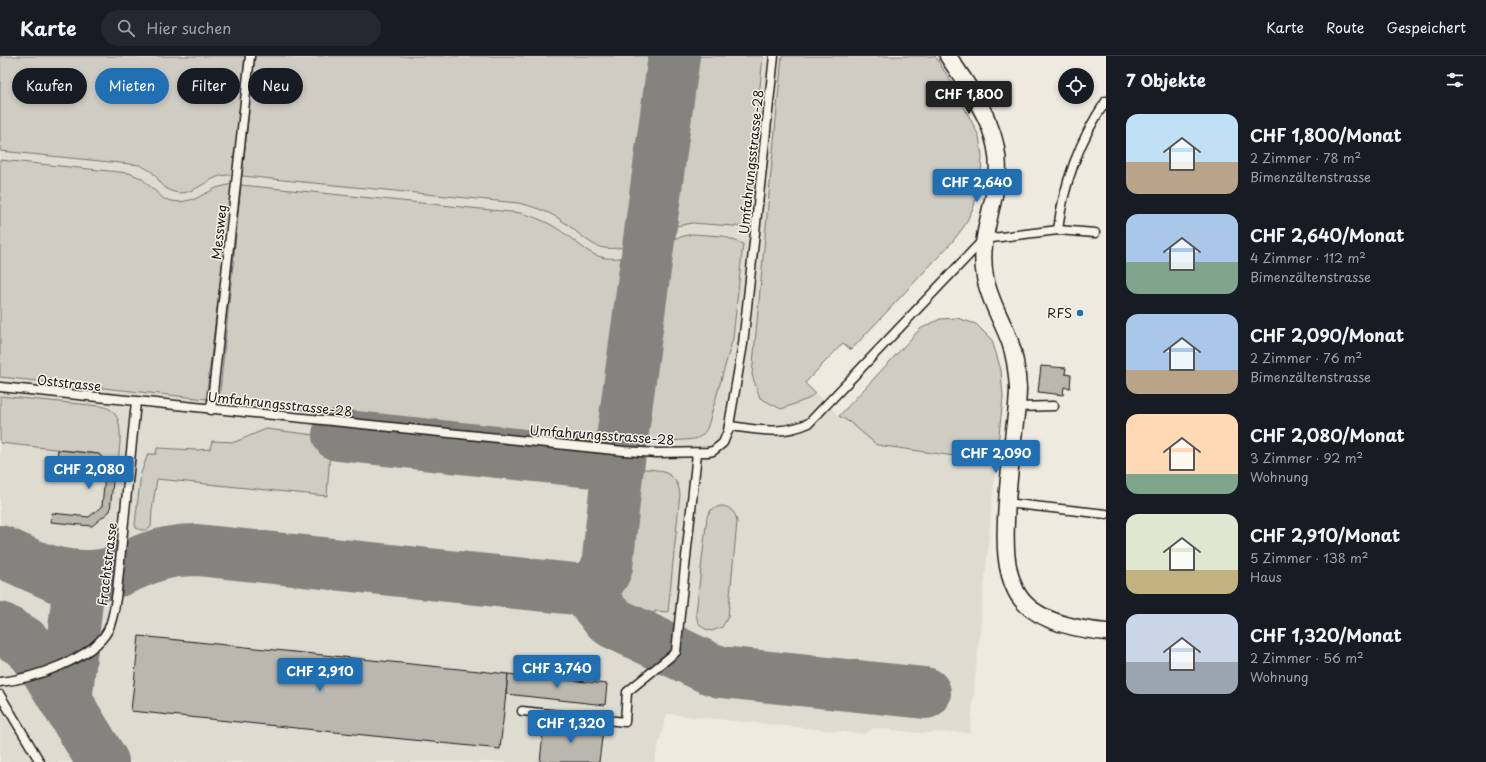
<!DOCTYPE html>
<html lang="de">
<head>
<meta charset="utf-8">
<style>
	body { margin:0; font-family:"Playpen Sans",sans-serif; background:#242831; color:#f1f3f6; height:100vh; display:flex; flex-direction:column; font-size:15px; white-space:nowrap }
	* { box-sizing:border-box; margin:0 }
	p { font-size:13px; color:#9ea1a6 }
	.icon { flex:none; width:22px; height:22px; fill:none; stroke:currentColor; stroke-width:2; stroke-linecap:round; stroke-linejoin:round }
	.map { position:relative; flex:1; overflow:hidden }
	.panel { display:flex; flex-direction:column; background:#171b24; width:380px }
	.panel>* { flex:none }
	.guide { position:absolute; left:12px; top:12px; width:380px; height:36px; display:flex; gap:8px }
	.controls { position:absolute; left:1058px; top:12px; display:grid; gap:8px }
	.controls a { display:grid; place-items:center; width:36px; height:36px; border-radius:50%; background:#171b24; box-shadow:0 2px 6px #0003; font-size:20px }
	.price { position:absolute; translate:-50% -34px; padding:0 9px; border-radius:4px; background:#1f6fb2; color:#fff; font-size:13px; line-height:26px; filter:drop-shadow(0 1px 2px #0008) }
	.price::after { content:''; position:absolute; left:50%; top:24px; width:12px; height:9px; margin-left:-6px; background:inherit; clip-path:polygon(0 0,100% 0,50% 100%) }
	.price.active { background:#222; color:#fff }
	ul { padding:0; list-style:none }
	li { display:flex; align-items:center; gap:12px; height:100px; padding:0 20px }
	li span { display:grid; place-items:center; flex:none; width:112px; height:80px; border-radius:12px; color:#555 }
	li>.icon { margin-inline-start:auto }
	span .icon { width:48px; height:48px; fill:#fffc; stroke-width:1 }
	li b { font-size:17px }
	h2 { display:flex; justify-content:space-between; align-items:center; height:48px; padding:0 20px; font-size:17px }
	.pill { padding:0 14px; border-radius:18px; background:#171b24; box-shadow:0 2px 6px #0003; font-size:14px; line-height:36px }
	.pill.active { background:#1f6fb2; color:#fff }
	header { display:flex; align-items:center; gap:24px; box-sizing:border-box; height:56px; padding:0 20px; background:#171b24; border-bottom:1px solid #363941 }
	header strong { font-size:19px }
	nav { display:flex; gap:22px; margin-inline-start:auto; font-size:14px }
	.search { width:280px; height:36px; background:#242831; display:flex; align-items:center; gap:10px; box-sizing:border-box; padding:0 14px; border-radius:22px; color:#9ea1a6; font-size:15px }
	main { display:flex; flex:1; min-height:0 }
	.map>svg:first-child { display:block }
</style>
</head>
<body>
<header>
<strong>Karte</strong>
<div class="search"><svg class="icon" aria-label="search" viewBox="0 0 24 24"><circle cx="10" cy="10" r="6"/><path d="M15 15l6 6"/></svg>Hier suchen</div>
<nav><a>Karte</a><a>Route</a><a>Gespeichert</a></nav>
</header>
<main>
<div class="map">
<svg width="1106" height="706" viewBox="0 0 1106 706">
	<rect width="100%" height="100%" fill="#eeeae0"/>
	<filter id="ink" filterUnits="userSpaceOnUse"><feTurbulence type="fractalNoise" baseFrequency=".025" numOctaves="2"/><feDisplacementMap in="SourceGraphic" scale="8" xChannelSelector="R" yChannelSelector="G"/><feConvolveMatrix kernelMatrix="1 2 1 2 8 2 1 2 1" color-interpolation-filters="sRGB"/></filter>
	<g filter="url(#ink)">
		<!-- built -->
		<path fill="#dedbd1" d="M0,0H935L953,29L979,80L982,100L981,121L974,150L965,169L953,185L851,294L843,287L805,327L839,360L851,367L877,389L996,406L970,678L961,676L919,677L874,672L865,678L667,658L654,706H0Z"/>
		<!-- green -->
		<g fill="#cfccc3" stroke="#767470">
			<path d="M0,0H245L233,119C227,119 221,119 215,122C201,128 188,142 171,135C163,132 159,124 154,118C150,114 145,112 140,109L0,95Z"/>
			<path d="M255,0H663L638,186C626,192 606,196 593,188C581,181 571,170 558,162C546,155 532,150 518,147L242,120Z"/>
			<path d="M686,0H763L746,171L692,167L662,173Z"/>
			<path d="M782,0H935L953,29L979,80L982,100L981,121L974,150L965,169L953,185L851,294L843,287L805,327L815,337L808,343L781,353L760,342L752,319Z"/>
			<path d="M0,104L129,117L141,122L164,143L172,145L180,146L195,143L216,132L232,128L206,343L0,321Z"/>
			<path d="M241,129L521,157C534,161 546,165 558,173C588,193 596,211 636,198L613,368C609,378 599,382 588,383L219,345Z"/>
			<path d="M692,178L723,180L743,188L733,282L708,370C706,375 703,379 698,382C689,385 653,386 645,381C639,378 638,372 636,365L661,186Z"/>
			<path d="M957,262L976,268L992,284L1001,314L1003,342L996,406L877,389L851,367L839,360L920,273L940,263Z"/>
			<path d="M0,340L100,350C105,351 110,352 114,357C125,368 118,401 117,416H114L99,398L0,387Z"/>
			<path d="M266,373L331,381L327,440L157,423L152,454L151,471C146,475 142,475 136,472L135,468L141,417L148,398H156L157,392L197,394L210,393L212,385L235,386Z"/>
			<path d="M630,412C652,414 676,410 680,438L668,556L655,555V557L614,550Z"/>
			<path d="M720,450C730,450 736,456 737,466L728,561L722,571L712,575C701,573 697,567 696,557L707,460L711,454Z"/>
		</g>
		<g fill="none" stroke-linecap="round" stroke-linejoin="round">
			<!-- taxiway -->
			<g stroke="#85837e" stroke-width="52">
				<path d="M338,379L601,407C611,411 615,416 616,427"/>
				<path d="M0,495L69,526L75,534L77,545L67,637L68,646L72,654"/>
				<path d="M34,510C62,521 89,524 118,515C128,511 138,506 149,502C165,496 180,494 197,494L575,533C591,533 601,526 607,511L616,427L674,0"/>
				<path d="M575,533C594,536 599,558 614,567L709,612L721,616L925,637"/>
				<path d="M0,572L24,586L40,603L103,706"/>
			</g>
		</g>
		<!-- building -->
		<g fill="#bab7af" stroke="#1c1c1c">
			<path d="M1041,310L1066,312L1065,318L1071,319L1070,332L1064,331L1063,339L1038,336Z"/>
			<path d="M58,394L99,398L114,416L110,455L92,470L51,466L52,457L89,461L102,450L105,419L95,406L57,402Z"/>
			<path d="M139,580L508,618L500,693L131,655Z"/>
			<path d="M508,618L607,628L605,649L506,638Z"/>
			<path d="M544,668L603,674L599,706H540Z"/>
		</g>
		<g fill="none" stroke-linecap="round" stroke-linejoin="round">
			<defs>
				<g id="lane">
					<path d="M1058,174C1063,129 1080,83 1106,45"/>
					<path d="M0,331L624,395L657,397L708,396L713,395L723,387L728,375L743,288L774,0"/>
					<path d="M1016,351L1054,350"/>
					<path d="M211,354L250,0"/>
					<path d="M729,370C757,373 781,380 809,367L984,183L1058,174L1095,177"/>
					<path d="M1007,447L1106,458"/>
					<path d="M0,626C31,623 93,603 108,574C114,562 115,548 117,535L136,346"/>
					<path d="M0,639L40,706"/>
					<path d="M522,655L625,666L627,636L676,596L697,397"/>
				</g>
				<path id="street" d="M948,0C974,40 1006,79 996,130C990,161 979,189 985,221C989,244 1002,264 1010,286C1015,300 1017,316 1018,332C1018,346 1016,360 1014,374C1011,404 1007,434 1006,464C1005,488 1005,513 1016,535C1031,565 1076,573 1106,576"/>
			</defs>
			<!-- lane casing -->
			<use href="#lane" stroke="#1c1c1c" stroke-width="11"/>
			<!-- street casing -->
			<use href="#street" stroke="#1c1c1c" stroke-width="19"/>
			<!-- lane -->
			<use href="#lane" stroke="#f7f3e8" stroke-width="8"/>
			<!-- street -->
			<use href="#street" stroke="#f7f3e8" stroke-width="16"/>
		</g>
	</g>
	<!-- markers -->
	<circle fill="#1f6fb2" stroke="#f7f3e8" stroke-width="1.5" cx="1080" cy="257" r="4"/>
	<g text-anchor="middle" stroke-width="3" stroke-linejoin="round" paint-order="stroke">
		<!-- street labels -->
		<g font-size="13" fill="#1c1c1c" stroke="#f7f3e8">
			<text transform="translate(751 106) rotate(-84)" y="5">Umfahrungsstrasse-28</text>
			<text transform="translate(219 176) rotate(-84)" y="5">Messweg</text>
			<text transform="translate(69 327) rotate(6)" y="5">Oststrasse</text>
			<text transform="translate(280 348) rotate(6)" y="5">Umfahrungsstrasse-28</text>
			<text transform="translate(602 379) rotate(4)" y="5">Umfahrungsstrasse-28</text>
			<text transform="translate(107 508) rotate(-83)" y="5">Frachtstrasse</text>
		</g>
		<!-- poi labels -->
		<g font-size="13" fill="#1c1c1c" stroke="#f7f3e8" text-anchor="end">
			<text x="1072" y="262">RFS</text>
		</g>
	</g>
</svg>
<div class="controls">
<a><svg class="icon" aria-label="locate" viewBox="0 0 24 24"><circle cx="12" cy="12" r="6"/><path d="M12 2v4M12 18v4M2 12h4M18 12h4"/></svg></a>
</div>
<b class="price active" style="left:969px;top:59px">CHF 1,800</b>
<b class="price" style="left:977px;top:147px">CHF 2,640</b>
<b class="price" style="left:996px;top:418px">CHF 2,090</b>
<b class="price" style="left:89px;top:434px">CHF 2,080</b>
<b class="price" style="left:557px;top:633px">CHF 3,740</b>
<b class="price" style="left:320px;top:636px">CHF 2,910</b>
<b class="price" style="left:571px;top:688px">CHF 1,320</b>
<div class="guide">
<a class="pill">Kaufen</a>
<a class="pill active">Mieten</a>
<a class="pill">Filter</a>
<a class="pill">Neu</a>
</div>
</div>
<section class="panel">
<h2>7 Objekte<svg class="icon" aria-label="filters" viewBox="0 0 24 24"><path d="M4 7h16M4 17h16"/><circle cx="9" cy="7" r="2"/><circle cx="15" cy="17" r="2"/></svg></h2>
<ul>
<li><span style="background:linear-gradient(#bfe0f5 60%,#b9a48a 0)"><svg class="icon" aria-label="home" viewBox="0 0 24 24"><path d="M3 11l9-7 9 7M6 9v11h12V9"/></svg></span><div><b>CHF 1,800/Monat</b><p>2 Zimmer · 78 m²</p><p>Bimenzältenstrasse</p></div></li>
<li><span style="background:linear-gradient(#a9c7e8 60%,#7fa58c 0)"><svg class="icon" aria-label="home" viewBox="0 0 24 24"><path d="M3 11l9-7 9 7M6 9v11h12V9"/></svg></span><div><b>CHF 2,640/Monat</b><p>4 Zimmer · 112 m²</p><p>Bimenzältenstrasse</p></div></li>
<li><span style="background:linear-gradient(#a9c7e8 70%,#b9a48a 0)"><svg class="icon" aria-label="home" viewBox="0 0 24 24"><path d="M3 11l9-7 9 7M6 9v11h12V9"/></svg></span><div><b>CHF 2,090/Monat</b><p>2 Zimmer · 76 m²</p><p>Bimenzältenstrasse</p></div></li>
<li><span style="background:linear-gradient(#ffd9b3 75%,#7fa58c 0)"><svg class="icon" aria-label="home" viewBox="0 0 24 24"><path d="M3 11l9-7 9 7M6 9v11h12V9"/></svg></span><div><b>CHF 2,080/Monat</b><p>3 Zimmer · 92 m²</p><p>Wohnung</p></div></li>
<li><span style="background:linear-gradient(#dfe7d0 70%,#c2b280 0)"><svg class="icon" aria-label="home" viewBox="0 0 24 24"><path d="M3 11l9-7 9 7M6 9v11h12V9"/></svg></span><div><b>CHF 2,910/Monat</b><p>5 Zimmer · 138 m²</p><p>Haus</p></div></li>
<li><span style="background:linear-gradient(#c9d6e8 60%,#9aa5b1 0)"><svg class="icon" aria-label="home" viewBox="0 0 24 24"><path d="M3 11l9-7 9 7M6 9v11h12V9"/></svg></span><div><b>CHF 1,320/Monat</b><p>2 Zimmer · 56 m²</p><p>Wohnung</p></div></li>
</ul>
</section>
</main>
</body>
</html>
